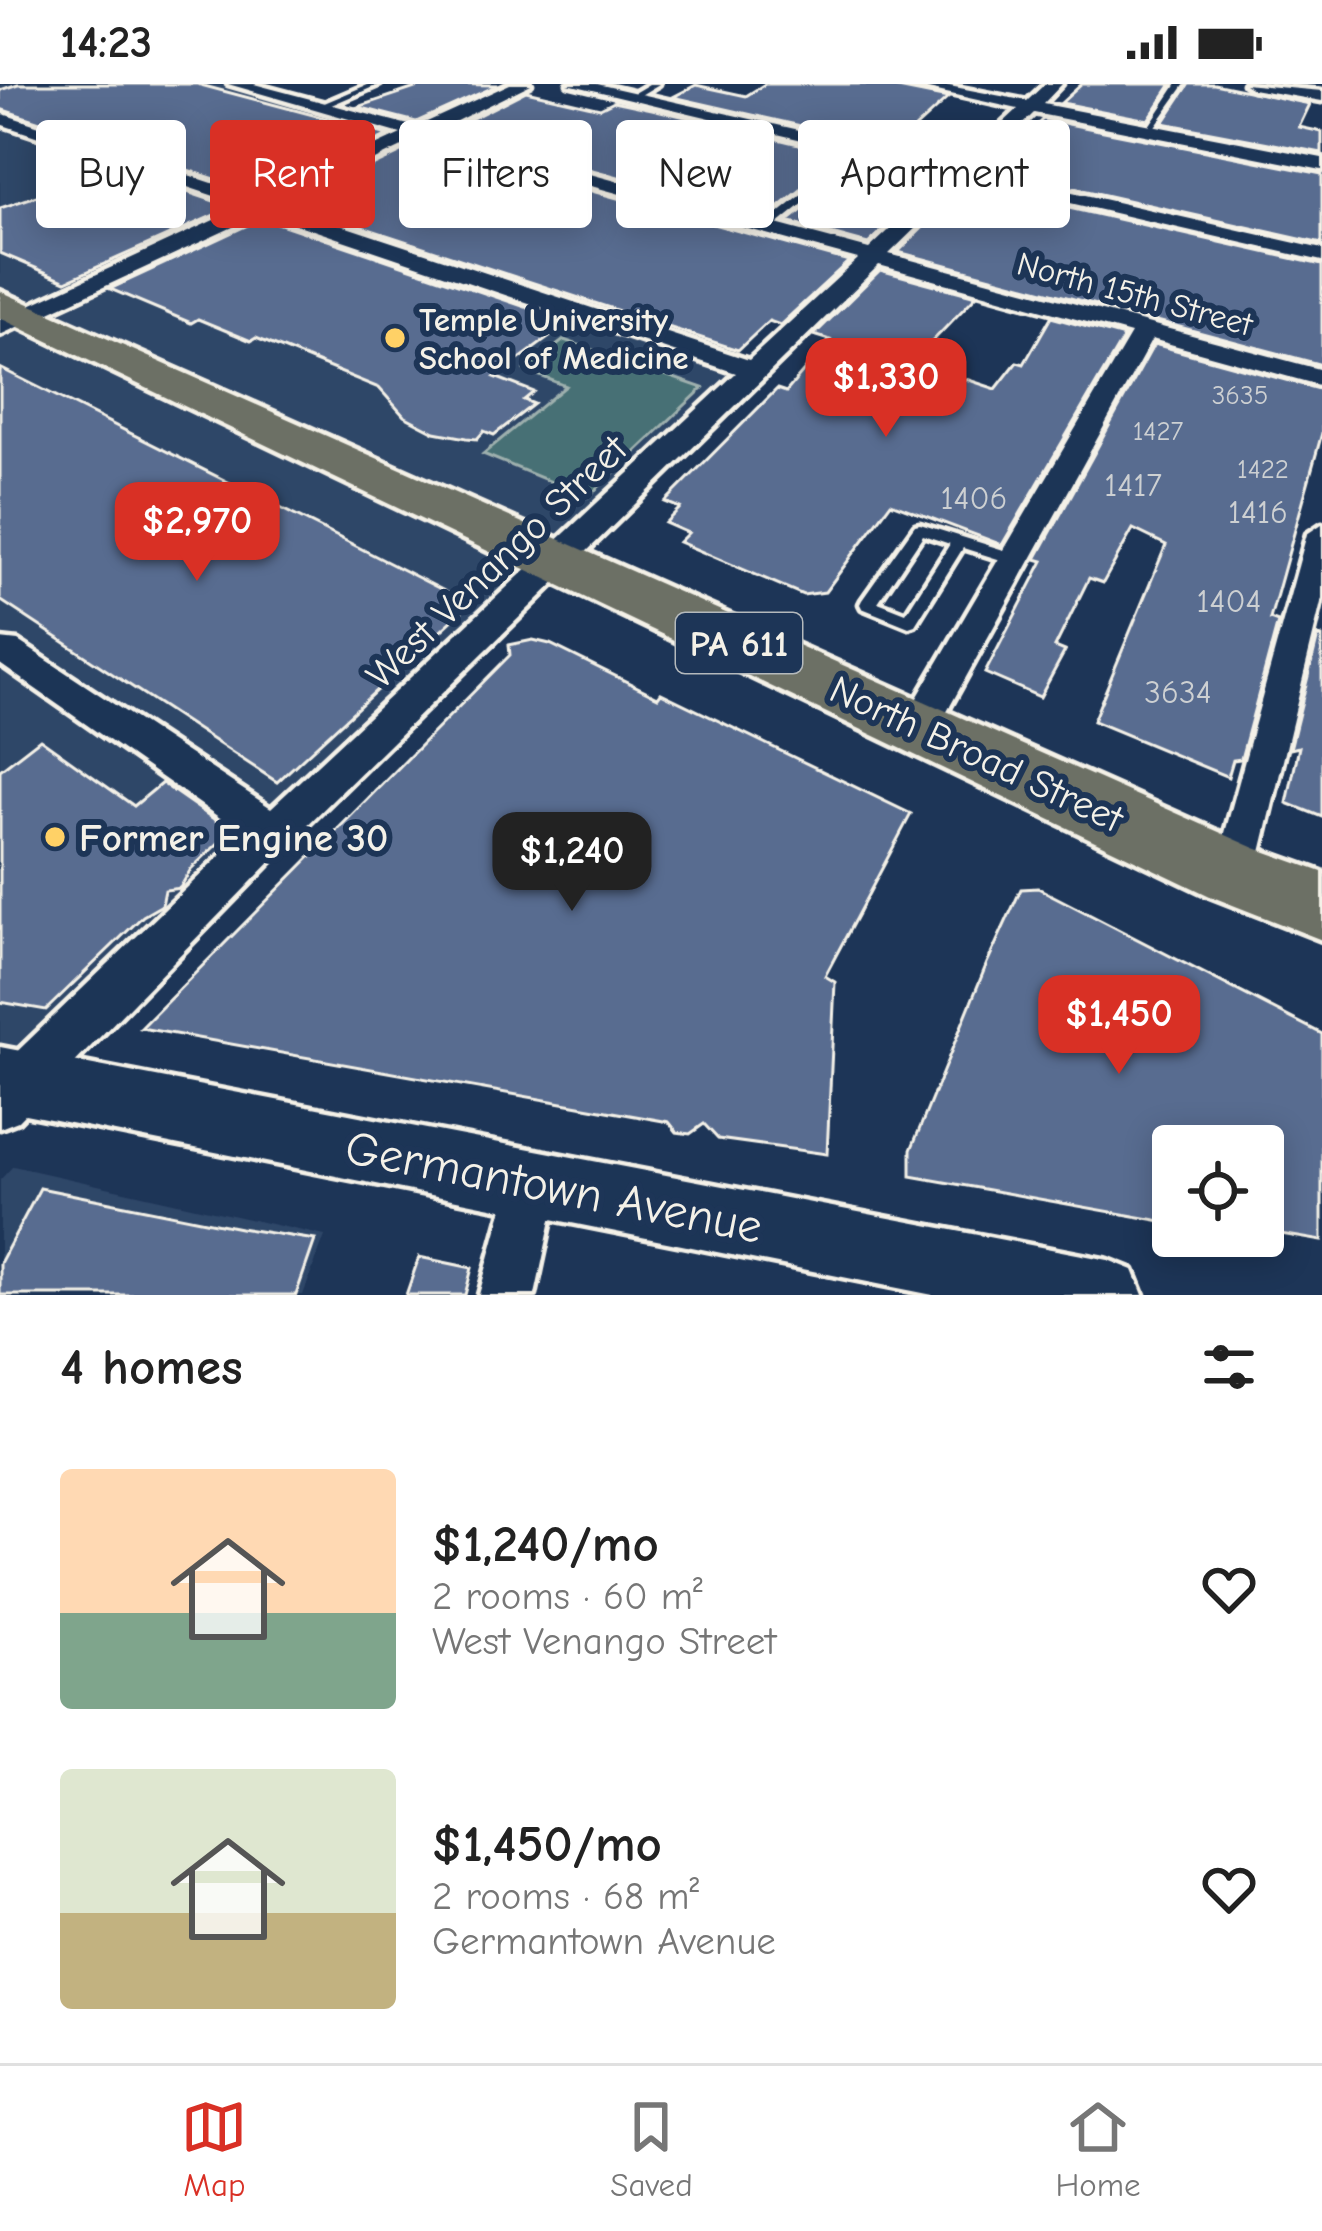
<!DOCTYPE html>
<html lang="en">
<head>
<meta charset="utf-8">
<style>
	body { margin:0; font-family:"Comic Neue",sans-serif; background:#f6f6f6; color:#222; height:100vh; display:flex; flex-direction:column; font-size:45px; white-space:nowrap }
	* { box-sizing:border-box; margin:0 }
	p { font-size:39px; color:#767676 }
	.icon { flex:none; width:66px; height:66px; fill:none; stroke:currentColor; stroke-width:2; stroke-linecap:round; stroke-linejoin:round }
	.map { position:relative; height:1211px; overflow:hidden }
	.details { display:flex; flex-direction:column; background:#fff; flex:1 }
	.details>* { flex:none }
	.top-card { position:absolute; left:36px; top:36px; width:1251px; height:108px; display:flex; gap:24px }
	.fabs { position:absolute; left:1152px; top:1041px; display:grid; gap:24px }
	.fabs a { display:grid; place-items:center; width:132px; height:132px; border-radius:12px; background:#fff; box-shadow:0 6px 30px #0003; font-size:60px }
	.price { position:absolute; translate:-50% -102px; padding:0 27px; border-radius:24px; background:#d93025; color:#fff; font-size:39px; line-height:78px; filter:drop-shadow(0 3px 6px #0008) }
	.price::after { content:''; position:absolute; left:50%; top:72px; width:36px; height:27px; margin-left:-18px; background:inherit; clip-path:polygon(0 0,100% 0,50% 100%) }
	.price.active { background:#222; color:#fff }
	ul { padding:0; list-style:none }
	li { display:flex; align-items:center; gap:36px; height:300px; padding:0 60px }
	li span { display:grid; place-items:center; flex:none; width:336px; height:240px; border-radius:12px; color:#555 }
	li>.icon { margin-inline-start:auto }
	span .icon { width:144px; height:144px; fill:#fffc; stroke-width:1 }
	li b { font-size:51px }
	h2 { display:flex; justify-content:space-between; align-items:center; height:144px; padding:0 60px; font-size:51px }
	.pill { padding:0 42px; border-radius:12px; background:#fff; box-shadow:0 6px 30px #0003; font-size:42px; line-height:108px }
	.pill.active { background:#d93025; color:#fff }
	.status { display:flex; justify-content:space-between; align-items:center; height:84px; padding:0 60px; background:#fff; direction:ltr }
	.status svg { height:33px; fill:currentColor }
	.tab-bar { display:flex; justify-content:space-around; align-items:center; height:168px; border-top:3px solid #e0e0e0; background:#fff; font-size:33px; color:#767676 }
	.tab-bar a { display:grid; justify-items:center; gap:6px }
	.tab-bar .active { color:#d93025 }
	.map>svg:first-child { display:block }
</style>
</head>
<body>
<div class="status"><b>14:23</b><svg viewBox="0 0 49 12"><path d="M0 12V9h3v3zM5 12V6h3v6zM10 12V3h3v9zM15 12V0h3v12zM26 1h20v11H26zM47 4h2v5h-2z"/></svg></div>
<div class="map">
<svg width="1322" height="1211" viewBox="0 0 1322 1211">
	<rect width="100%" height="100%" fill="#1d3557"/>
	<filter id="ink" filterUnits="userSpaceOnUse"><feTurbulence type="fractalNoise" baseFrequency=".00833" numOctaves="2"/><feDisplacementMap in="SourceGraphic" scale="24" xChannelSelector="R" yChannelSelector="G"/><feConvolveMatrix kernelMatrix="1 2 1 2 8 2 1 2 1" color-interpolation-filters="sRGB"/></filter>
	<g filter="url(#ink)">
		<!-- built -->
		<g fill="#2f4668">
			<path d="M0,0H236L418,50L263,121L756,287L0,994Z"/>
			<path d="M13,1082L325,1152L303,1211H0V1096Z"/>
		</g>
		<!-- green -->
		<path fill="#477074" stroke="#9eb0ae" stroke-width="3" d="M564,256L703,304L588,413L483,370L566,302L525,286Z"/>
		<!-- building -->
		<g fill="#586c90" stroke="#f4f1e8" stroke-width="3">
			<path d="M18,0H197L388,51L261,110L0,25V6Z"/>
			<path d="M427,0L498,1L416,38L358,23Z"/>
			<path d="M765,0H878L948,14L894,63L673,13L696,1L746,12Z"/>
			<path d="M1082,0H1172L1148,36L1061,19Z"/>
			<path d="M1189,0H1214L1310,20L1299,43L1322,48V69L1163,39Z"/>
			<path d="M526,7L600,24L614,17L652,25L845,71L767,133L447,47Z"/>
			<path d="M1043,35L1322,90V160L990,85Z"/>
			<path d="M419,60L849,177L780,241L769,237L738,266L292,120Z"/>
			<path d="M864,76L938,95L868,160L787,138Z"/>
			<path d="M104,80L232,123L66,197L0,169V124L61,104L51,100Z"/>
			<path d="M966,101L1322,181V281L898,168Z"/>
			<path d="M263,134L570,238L495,293L534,308L524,316L534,320L494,351L484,347L477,355L467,354L435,348L404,332L379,304L256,254L251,257L198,235L191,239L110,205Z"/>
			<path d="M880,186L976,212L925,265L933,268L923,281L996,305L1017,278L1024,280L1051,233L1124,253L1002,461L891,419L825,508L803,511L679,458L688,449L665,439L680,424L665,418L777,305L786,308L830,256L814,251Z"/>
			<path d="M1154,260L1322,306V349L1270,535L1278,538L1241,675L1233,676L1228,693L1093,637L1166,461L1133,445L1103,499L1089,494L1055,563L1065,567L1040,613L985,589L1043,477L1036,475Z"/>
			<path d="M0,284L350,459L470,520L277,698L0,516Z"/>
			<path d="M1318,552L1322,553V733L1287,719L1299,663L1290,665Z"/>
			<path d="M533,556L550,560L658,613L661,609L911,730L825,892L835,898L827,1070L718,1055L704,1040L690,1050L677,1048L669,1038L141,944L510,571L509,561Z"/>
			<path d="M40,655L134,722L162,699L231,747L191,785L180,804L165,806L162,821L143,832L46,926L0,918V686Z"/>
			<path d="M1038,804L1322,950V1157L1263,1147V1062H1173V1132L1166,1131L1167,1138L911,1092V1066L987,879L1021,805Z"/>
			<path d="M40,1104L240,1144L315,1156L296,1211H0V1179Z"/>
			<path d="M419,1173L472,1184L465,1211H406Z"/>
		</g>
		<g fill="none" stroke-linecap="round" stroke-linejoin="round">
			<defs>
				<g id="service">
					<path d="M369,0H380L322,25L315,23Z"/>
					<path d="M649,0H659L634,15L627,13Z"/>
					<path d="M1177,0H1185L1151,48H1145Z"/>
					<path d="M861,64L869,66L772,145H764V141Z"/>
					<path d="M920,440L1023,472L1025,476L1017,481L963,464L915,541L909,543L862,524L860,520L862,516L915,441ZM923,451L950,460L906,529L878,518Z"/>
				</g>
				<g id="minor">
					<path d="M228,0H254L416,43L510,0H531L434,48L869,165L948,91L568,0H597L957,82L1018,25L906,0H939L1027,17L1045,0H1062L1043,20L1322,74V86L1034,29L975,86L1322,165V177L966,95L889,170L1322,286V302L1152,255L933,653L920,657L907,653L901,642L907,631L1131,250L879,181L287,761L18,1037L0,1044V984L243,750L0,580V555L18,557L271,724L736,289L263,129L0,251V235L244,122L0,40V29L261,115L401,50ZM419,55L858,175L749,276L280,121Z"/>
					<path d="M1244,0L1322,7V17L1252,5Z"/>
					<path d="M1322,440V514L1256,789L1250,803L1235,808L1220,803L1214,789L1307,450Z"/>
					<path d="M533,1072L551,1080L559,1098L535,1211H479L515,1080Z"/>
				</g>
				<path id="tertiary" d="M0,963L1108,1176L1133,1186L1143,1211H933L0,1025Z"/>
				<path id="primary" d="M0,207L1255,764L1322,788V856L1210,812L0,234Z"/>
			</defs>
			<!-- service casing -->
			<use href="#service" stroke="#f4f1e8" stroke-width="9"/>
			<!-- minor casing -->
			<use href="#minor" stroke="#f4f1e8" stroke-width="9"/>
			<!-- tertiary casing -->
			<use href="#tertiary" stroke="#f4f1e8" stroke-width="9"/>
			<!-- primary casing -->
			<use href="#primary" stroke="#f4f1e8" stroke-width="9"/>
			<!-- service -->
			<use href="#service" fill="#1d3557" fill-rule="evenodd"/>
			<!-- minor -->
			<use href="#minor" fill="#1d3557" fill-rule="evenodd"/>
			<!-- tertiary -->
			<use href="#tertiary" fill="#1d3557" fill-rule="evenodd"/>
			<!-- primary -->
			<use href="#primary" fill="#6c7065" fill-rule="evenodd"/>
		</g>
	</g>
	<!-- markers -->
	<g fill="#ffd166" stroke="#1d3557" stroke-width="4.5">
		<circle cx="395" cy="254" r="12"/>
		<circle cx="55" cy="753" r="12"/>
	</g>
	<g text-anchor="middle" stroke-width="12" stroke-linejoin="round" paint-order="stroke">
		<!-- far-number labels -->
		<g font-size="27" fill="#cdd0d2">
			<text x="1240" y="320">3635</text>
			<text x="1158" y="356">1427</text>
			<text x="1263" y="394">1422</text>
		</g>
		<!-- far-street labels -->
		<g font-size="33" fill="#f4f1e8" stroke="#1d3557">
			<text transform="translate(1135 209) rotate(15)" y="12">North 15th Street</text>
		</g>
		<!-- far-poi labels -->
		<g font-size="33" font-weight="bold" fill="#f4f1e8" stroke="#1d3557" text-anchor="start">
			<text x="419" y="247">Temple University<tspan x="419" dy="38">School of Medicine</tspan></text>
		</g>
		<!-- number labels -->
		<g font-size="33" fill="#cdd0d2">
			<text x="1133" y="412">1417</text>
			<text x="974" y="425">1406</text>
			<text x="1258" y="439">1416</text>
			<text x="1229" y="528">1404</text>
			<text x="1178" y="619">3634</text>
		</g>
		<!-- shield labels -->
		<rect fill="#1d3557" stroke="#b4b9bc" stroke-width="3" x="676" y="529" width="126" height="60" rx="9"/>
		<g font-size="36" font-weight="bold" fill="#f4f1e8">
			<text x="739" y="572">PA 611</text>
		</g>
		<!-- street labels -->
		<g font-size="39" fill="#f4f1e8" stroke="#1d3557">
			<text transform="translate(496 477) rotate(-44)" y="14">West Venango Street</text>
			<text transform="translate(977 669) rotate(25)" y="14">North Broad Street</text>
		</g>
		<!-- poi labels -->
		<g font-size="39" font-weight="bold" fill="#f4f1e8" stroke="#1d3557" text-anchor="start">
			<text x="79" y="767">Former Engine 30</text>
		</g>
		<!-- near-street labels -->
		<g font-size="48" fill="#f4f1e8" stroke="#1d3557">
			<text transform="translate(554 1102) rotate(11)" y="17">Germantown Avenue</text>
		</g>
	</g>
</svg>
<div class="fabs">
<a><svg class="icon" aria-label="locate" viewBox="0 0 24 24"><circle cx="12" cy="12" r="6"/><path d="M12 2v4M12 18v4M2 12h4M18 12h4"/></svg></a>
</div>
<b class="price" style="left:886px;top:356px">$1,330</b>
<b class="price" style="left:197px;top:500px">$2,970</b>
<b class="price active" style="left:572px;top:830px">$1,240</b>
<b class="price" style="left:1119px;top:993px">$1,450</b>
<div class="top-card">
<a class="pill">Buy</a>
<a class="pill active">Rent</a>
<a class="pill">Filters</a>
<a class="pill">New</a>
<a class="pill">Apartment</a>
</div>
</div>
<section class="details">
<h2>4 homes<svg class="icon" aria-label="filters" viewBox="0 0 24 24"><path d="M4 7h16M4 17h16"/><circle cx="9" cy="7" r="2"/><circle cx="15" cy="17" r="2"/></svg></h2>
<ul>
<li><span style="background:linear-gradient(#ffd9b3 60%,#7fa58c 0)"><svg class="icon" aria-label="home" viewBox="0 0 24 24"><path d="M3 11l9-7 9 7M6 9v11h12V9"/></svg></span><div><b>$1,240/mo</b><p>2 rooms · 60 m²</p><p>West Venango Street</p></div><svg class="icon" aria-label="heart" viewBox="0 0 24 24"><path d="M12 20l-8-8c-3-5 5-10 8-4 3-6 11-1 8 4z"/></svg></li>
<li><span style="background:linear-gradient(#dfe7d0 60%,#c2b280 0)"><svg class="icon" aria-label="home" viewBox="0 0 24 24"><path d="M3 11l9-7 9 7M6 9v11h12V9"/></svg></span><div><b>$1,450/mo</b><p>2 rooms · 68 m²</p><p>Germantown Avenue</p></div><svg class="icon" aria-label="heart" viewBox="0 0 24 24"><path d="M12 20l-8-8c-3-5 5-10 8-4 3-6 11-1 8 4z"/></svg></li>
</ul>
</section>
<nav class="tab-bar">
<a class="active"><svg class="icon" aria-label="map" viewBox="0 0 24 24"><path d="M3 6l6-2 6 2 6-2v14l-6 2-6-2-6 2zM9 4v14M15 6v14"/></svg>Map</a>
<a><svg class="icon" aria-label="saved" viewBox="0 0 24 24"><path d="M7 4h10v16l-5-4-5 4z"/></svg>Saved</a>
<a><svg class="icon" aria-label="home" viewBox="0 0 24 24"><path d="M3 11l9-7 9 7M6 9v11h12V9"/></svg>Home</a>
</nav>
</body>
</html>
